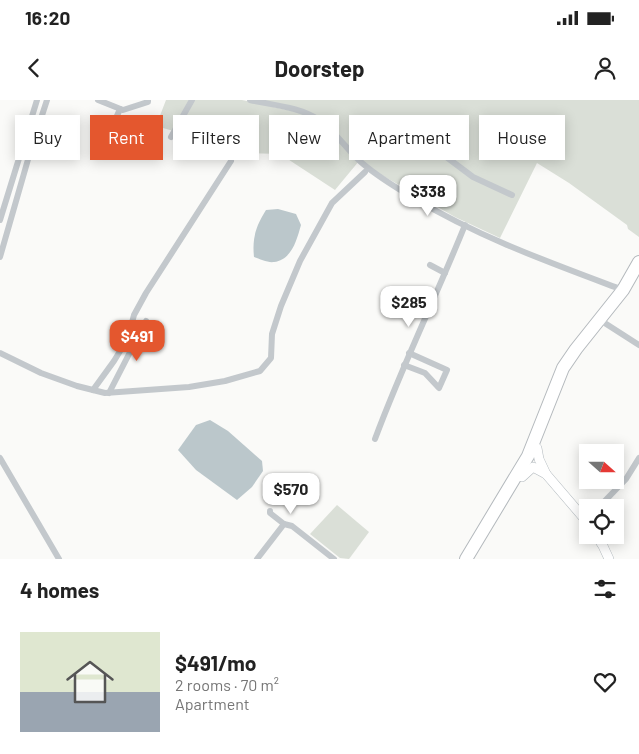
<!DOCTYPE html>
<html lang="en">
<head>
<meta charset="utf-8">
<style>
	body { margin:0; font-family:Barlow,sans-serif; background:#f6f6f6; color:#222; height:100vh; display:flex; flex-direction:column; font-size:19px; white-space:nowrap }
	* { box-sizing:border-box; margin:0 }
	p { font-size:16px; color:#767676 }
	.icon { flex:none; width:28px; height:28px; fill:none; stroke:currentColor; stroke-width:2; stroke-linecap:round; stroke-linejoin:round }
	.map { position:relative; height:459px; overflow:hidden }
	.sheet { display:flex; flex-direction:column; background:#fff; flex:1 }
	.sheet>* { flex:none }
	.guide { position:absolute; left:15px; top:15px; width:610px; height:45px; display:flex; gap:10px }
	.needle { width:32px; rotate:111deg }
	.controls { position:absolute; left:579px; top:344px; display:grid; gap:10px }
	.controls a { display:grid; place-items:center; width:45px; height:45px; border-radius:0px; background:#fff; box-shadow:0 2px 12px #0003; font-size:25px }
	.price { position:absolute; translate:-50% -42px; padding:0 11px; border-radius:10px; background:#fff; color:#222; font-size:16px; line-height:32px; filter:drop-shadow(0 1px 2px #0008) }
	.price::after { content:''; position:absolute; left:50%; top:30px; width:15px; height:11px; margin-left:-8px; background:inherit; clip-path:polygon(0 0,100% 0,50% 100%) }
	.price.on { background:#e4572e; color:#fff }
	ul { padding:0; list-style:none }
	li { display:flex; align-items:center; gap:15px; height:125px; padding:0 20px }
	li+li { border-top:1px solid #e0e0e0 }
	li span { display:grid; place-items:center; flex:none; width:140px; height:100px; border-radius:0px; color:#555 }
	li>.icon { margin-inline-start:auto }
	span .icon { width:60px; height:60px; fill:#fffc; stroke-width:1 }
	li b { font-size:21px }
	h2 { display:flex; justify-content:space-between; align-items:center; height:60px; padding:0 20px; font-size:21px }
	.chip { padding:0 18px; border-radius:0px; background:#fff; box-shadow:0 2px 12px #0003; font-size:18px; line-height:45px }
	.chip.on { background:#e4572e; color:#fff }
	.status { display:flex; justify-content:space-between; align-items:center; height:35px; padding:0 25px; background:#fff; direction:ltr }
	.status svg { height:14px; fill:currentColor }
	header { display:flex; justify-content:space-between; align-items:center; height:65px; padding:0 20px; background:#fff; font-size:22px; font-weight:700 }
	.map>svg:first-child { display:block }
</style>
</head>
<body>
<div class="status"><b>16:20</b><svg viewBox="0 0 49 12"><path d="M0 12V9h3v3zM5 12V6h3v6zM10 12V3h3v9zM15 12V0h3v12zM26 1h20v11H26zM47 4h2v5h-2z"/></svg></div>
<header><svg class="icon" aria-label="back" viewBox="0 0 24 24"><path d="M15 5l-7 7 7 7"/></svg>Doorstep<svg class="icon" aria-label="person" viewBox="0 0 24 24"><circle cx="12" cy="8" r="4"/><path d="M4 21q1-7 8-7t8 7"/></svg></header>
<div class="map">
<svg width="639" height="459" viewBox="0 0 639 459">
	<rect width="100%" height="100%" fill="#fafaf8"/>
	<!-- green -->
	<g fill="#dadfd7">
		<path d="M166,0H242L301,13L317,20L359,61L335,90L280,54L242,53L219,44L156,26Z"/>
		<path d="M257,0H639V137L628,129L627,125L569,83L537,63L500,138L455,117L371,69L320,18Z"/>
		<path d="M337,405L369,432L349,459L340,458L310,434Z"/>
	</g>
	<!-- water -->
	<g fill="#bbc7cb">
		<path d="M385,22C404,29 404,41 392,56C390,56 387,57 384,57C374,55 366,41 372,32C375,28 381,25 385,22Z"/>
		<path d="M278,109L296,114L301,125C297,139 292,160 274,162C268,163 260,159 254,157C252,138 256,126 266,110Z"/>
		<path d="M210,320L228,331L262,361L263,371L252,387L237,400L196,370L178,350L196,325Z"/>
	</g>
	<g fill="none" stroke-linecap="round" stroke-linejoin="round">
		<defs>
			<g id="secondary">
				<path d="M537,348L539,359L546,374"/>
				<path d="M522,377L533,367L546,374L588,423"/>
				<path d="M596,435L603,446L609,459"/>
			</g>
			<path id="highway" d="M466,459L528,356L563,268L576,249L623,190L639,162"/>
		</defs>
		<!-- secondary casing -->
		<use href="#secondary" stroke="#b3babf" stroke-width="10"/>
		<!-- highway casing -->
		<use href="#highway" stroke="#b4b9bd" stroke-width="14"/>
		<!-- street -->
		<g stroke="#c3c8cc" stroke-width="6">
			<path d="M98,0L123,10L148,2V0"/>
			<path d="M250,0C272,5 300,7 319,20C336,32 347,50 362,63C377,76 395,87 412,97C478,137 551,163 623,190"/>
			<path d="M171,37L192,0"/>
			<path d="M429,44L473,77L512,95"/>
			<path d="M102,50L120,9"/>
			<path d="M0,120L37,0"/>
			<path d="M0,157L31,49L47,0"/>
			<path d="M430,165L445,173"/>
			<path d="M600,220L639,245"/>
			<path d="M0,253L41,273L77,286L105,293L189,287L225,281L260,271L271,258L272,234L281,206L300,161L332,103L365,72"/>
			<path d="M404,265L425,273L439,288L447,270L409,253"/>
			<path d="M93,290L114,261L128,238L134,215L146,193L231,61"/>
			<path d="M109,293L146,221"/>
			<path d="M375,339C402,266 436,197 465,125"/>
			<path d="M0,358L59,459"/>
			<path d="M598,408L626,379L639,358"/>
			<path d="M270,411V413L284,424"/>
			<path d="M257,459L284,424L292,426L334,459"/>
		</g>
		<!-- secondary -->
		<use href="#secondary" stroke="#fff" stroke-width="9"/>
		<!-- highway -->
		<use href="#highway" stroke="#fff" stroke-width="12"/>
	</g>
</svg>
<div class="controls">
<a><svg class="needle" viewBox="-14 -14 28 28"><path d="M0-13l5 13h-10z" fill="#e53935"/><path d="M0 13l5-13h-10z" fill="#767676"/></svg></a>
<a><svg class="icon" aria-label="locate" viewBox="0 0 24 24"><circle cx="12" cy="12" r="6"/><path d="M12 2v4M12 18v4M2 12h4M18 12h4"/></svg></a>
</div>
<b class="price" style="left:428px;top:117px">$338</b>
<b class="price" style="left:409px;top:228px">$285</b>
<b class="price on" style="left:137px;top:262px">$491</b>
<b class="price" style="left:291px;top:415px">$570</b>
<div class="guide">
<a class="chip">Buy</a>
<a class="chip on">Rent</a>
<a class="chip">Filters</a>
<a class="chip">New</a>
<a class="chip">Apartment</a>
<a class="chip">House</a>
</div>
</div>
<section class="sheet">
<h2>4 homes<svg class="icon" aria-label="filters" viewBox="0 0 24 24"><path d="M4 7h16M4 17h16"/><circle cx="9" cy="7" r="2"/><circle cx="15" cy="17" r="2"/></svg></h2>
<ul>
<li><span style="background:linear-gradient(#dfe7d0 60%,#9aa5b1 0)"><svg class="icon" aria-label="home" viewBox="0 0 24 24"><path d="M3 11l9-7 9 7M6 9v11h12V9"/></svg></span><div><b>$491/mo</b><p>2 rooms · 70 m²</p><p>Apartment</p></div><svg class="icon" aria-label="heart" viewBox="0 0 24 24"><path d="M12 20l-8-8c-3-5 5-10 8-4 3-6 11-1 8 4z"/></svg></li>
</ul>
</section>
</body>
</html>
